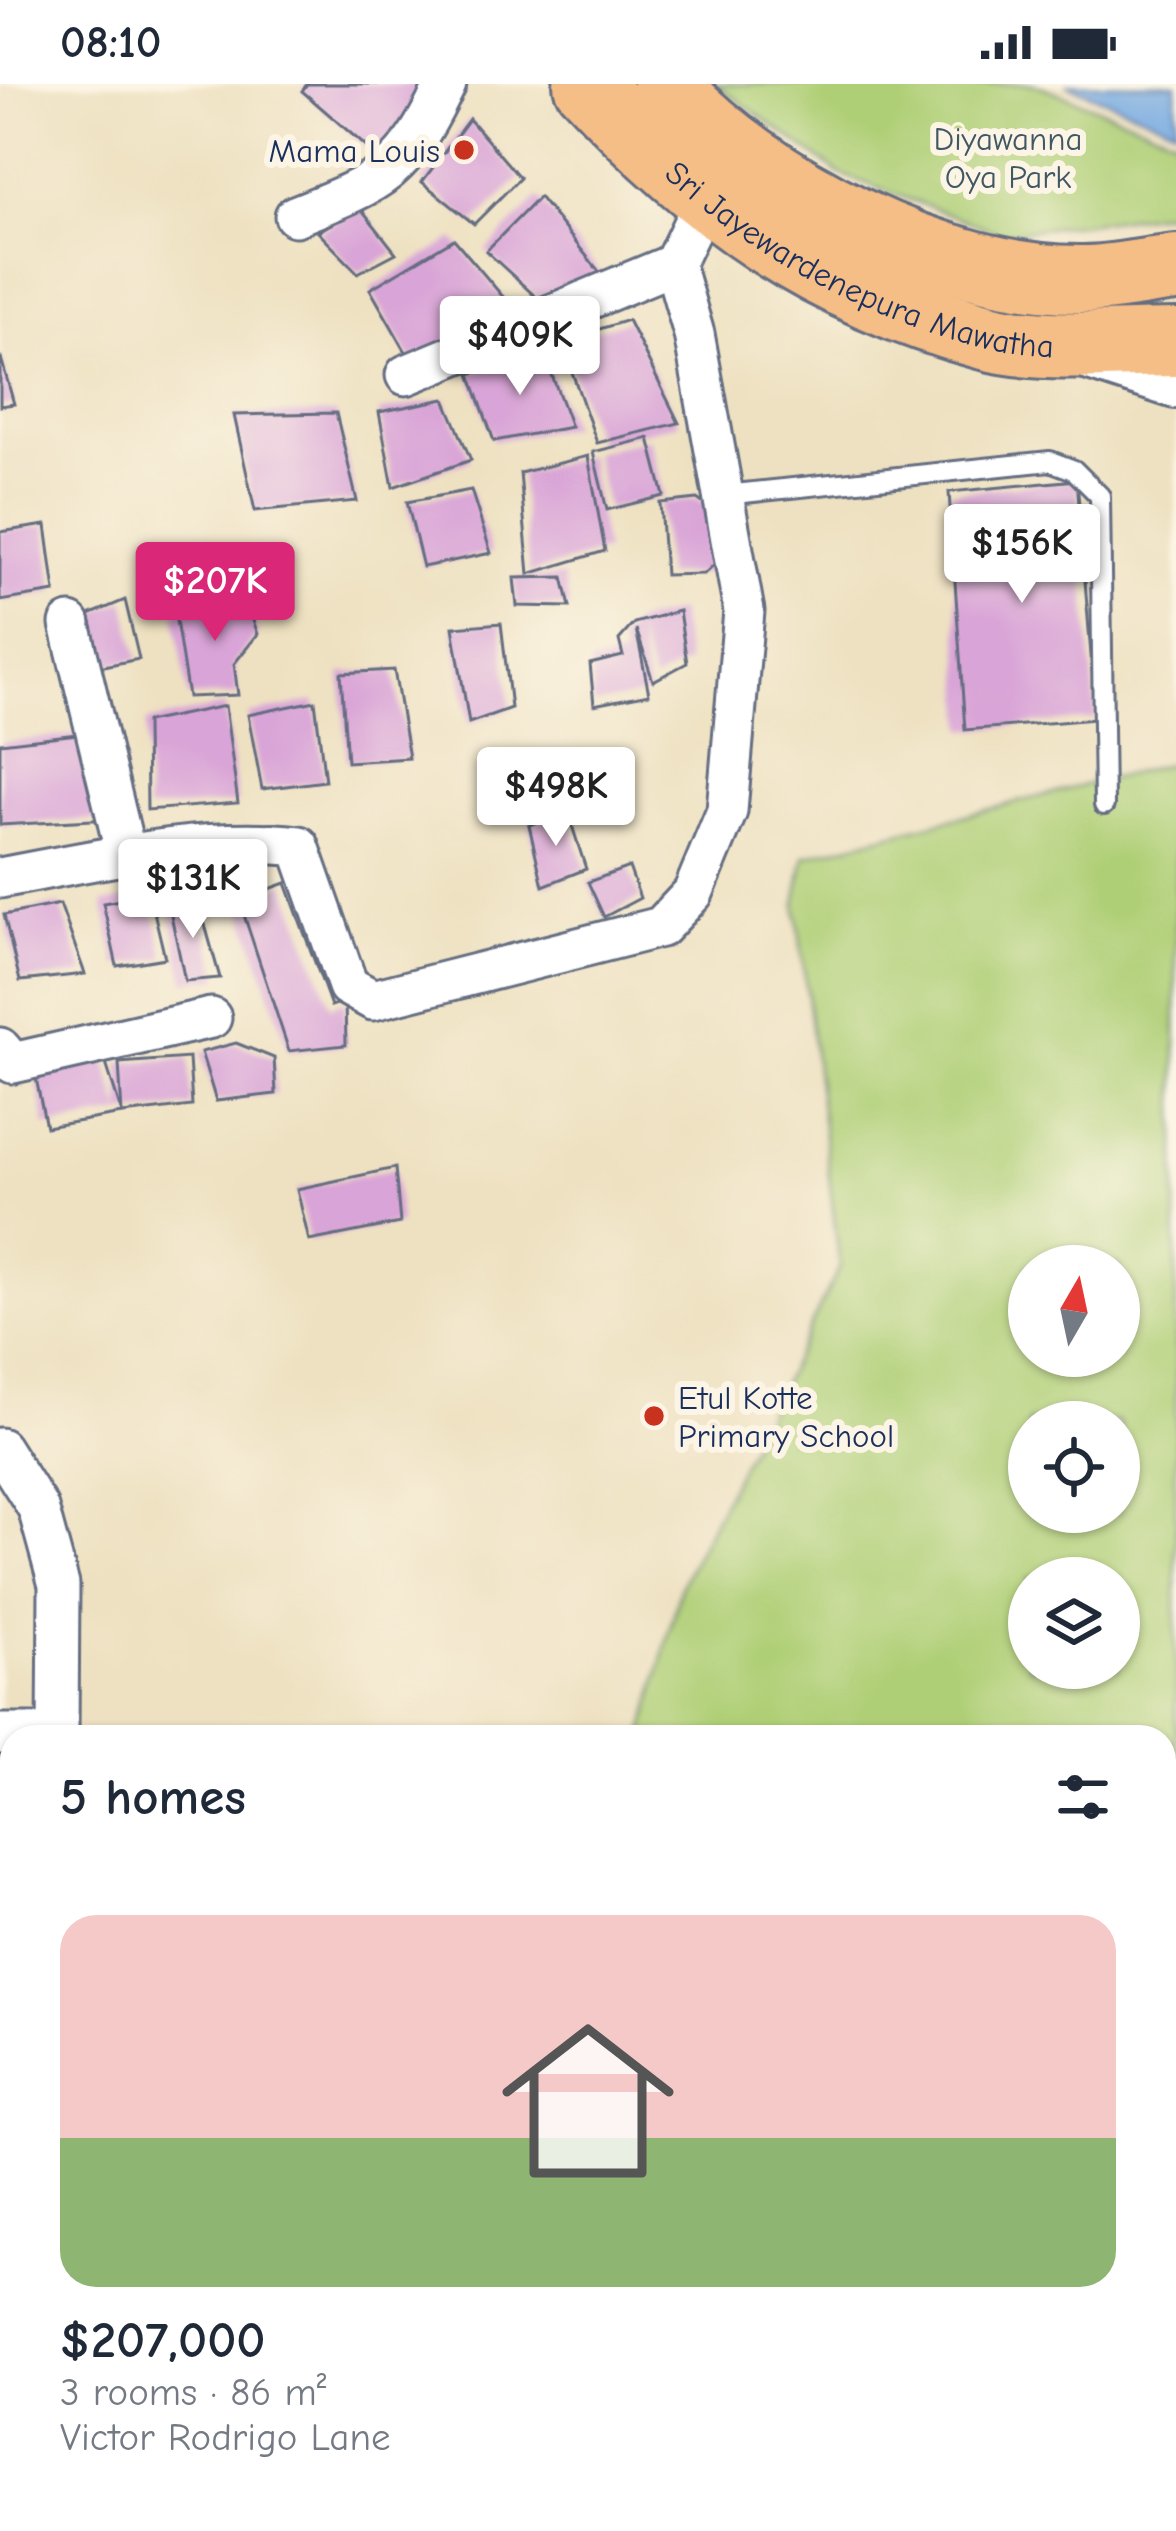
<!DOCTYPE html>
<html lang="en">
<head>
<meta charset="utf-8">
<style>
	body { margin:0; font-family:"Comic Neue",sans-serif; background:#f6f6f7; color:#1f2937; height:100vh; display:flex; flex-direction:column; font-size:45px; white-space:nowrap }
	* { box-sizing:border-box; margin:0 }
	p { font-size:39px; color:#747a83 }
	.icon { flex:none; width:66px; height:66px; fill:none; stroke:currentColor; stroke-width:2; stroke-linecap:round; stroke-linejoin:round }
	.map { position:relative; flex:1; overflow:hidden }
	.drawer { position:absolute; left:0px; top:1641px; width:1176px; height:807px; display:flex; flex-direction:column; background:#fff; border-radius:36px 36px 0 0; box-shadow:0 3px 9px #0004 }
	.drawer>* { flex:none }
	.needle { width:78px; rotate:9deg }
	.fabs { position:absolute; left:1008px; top:1161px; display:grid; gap:24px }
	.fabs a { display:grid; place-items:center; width:132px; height:132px; border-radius:50%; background:#fff; box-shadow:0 3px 9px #0004; font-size:60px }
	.price { position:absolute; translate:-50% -102px; padding:0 27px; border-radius:12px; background:#fff; color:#222; font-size:39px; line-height:78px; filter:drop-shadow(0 3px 6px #0008) }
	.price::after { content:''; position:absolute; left:50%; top:72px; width:36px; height:27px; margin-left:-18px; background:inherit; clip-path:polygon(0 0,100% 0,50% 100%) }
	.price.on { background:#db2777; color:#fff }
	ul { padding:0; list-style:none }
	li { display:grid; align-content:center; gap:24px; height:636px; padding:0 60px }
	li span { display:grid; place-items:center; height:372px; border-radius:36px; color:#555 }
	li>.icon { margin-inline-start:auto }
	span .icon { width:216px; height:216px; fill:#fffc; stroke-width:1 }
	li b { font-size:51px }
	h2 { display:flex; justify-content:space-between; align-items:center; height:144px; padding:0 60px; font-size:51px }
	.status { display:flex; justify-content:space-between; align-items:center; height:84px; padding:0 60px; background:#fff; direction:ltr }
	.status svg { height:33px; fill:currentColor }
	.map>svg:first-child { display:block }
</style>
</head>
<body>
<div class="status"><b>08:10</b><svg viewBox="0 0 49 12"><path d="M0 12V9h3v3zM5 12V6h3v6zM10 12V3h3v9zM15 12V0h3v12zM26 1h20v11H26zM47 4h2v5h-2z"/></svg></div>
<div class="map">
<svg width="1176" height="2447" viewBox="0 0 1176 2447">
	<rect width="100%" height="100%" fill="#fcf5e5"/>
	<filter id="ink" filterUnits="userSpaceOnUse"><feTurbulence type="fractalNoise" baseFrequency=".00833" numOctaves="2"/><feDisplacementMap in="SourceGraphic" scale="24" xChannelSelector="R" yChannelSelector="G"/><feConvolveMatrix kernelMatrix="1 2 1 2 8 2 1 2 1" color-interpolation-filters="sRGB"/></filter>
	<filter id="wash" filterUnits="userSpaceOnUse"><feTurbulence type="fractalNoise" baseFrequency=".004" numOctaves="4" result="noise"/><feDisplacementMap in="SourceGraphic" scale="48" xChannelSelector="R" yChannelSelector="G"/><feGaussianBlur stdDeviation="2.7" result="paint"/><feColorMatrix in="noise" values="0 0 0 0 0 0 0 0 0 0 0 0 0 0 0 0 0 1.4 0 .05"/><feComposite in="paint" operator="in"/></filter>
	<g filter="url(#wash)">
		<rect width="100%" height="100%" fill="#eee1c1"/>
		<!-- green -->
		<g fill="#afcf76" stroke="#657f6a" stroke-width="3" fill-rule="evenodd">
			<path d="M715,0H1035L1176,54V127L1002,150L840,90Z"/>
			<path d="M1176,678V2447H1078L1070,2436H1164V1653H643L681,1501L840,1183L796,820L805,772ZM1029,1182H1119V1272H1029ZM1029,1338H1119V1428H1029ZM1029,1494H1119V1584H1029Z"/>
		</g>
		<!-- water -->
		<path fill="#74a9e1" stroke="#486ca0" stroke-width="3" d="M1066,0H1176V44Z"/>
		<g id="blocks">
			<!-- building -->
			<g fill="#d9a4d7">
				<path d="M307,0H436L378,73L302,7Z"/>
				<path d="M469,35L520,94L474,140L422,98Z"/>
				<path d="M539,113L601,190L548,224L486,167Z"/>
				<path d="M359,122L396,169L358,189L318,148Z"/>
				<path d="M454,155L515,227L410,275L370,205Z"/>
				<path d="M628,236L679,339L597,359L561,257Z"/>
				<path d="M543,267L571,343L494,357L470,290Z"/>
				<path d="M0,274H1L14,320L0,322Z"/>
				<path d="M445,315L471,376L393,403L379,328Z"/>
				<path d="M336,329L357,417L255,427L234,331Z"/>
				<path d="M649,354L664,412L607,426L593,368Z"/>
				<path d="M588,372L605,467L529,490L520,389Z"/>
				<path d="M1077,396L1096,635L965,646L949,408Z"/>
				<path d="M471,406L491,469L423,483L407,418Z"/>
				<path d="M697,415L717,429L724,471L704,490L665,491L660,419Z"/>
				<path d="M46,441L55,508L0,517V448Z"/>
				<path d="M563,493L570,523L517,522L514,494Z"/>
				<path d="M241,505L258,550L234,580L238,611L188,613L175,530Z"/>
				<path d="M125,516L139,575L99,583L84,533Z"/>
				<path d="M679,527L687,579L653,597L636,545L649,610L594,621L590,580L623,572L619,556L634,539Z"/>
				<path d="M501,539L511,624L469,639L453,543Z"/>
				<path d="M394,586L409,674L347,678L341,589Z"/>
				<path d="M315,617L325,697L262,705L248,631Z"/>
				<path d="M225,622L238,719L147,726L146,638Z"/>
				<path d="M95,648L111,735L0,741V659Z"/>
				<path d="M568,729L586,785L543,802L529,741Z"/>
				<path d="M629,783L640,814L604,833L588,798Z"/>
				<path d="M286,799L331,922L345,917L346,961L289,967L239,816Z"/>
				<path d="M150,811L165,874L117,882L103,819Z"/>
				<path d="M198,816L220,894L185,897L168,817Z"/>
				<path d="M60,820L85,890L20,897L4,831Z"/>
				<path d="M236,959L274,974L276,1010L216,1017L201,968Z"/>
				<path d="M104,973L122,1030L46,1043L36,994Z"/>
				<path d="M189,974L192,1022L122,1030L119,979Z"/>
				<path d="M395,1084L400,1139L309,1157L297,1105Z"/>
			</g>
		</g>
	</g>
	<g filter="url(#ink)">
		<use href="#blocks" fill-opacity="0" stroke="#656d81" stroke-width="3"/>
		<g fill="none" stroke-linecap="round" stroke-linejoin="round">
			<defs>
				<path id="service" d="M725,411L1050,377L1074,386L1100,412L1104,721"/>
				<g id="minor">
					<path d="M295,132C386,96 403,89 446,0"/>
					<path d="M406,291L674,180"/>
					<path d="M70,540L126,771"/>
					<path d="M0,794C96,776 201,751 299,762L348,902L373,916L661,843L693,809L727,727L744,527L694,250L674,180L705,115"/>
					<path d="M0,964L13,979L211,934"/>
					<path d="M0,1364L38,1424L59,1501L58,1653"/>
					<path d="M0,1650H58"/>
					<path d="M0,2190H12"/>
					<path d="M603,2436L615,2447"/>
					<path d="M857,2436L871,2447"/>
					<path d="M520,2447L532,2436"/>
					<path d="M767,2447L778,2436"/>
				</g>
				<path id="tertiary" d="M1090,272L1176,300"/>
				<g id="trunk">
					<path id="s1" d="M587,0C702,125 817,207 984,252C1044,268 1114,259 1176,259"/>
					<path d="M666,0C759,104 943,197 1084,195C1114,195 1146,187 1176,184"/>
				</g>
			</defs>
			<!-- service casing -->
			<use href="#service" stroke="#656d81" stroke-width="24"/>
			<!-- minor casing -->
			<use href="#minor" stroke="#656d81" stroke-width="45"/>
			<!-- tertiary casing -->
			<use href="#tertiary" stroke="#656d81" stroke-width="54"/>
			<!-- trunk casing -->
			<use href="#trunk" stroke="#656d81" stroke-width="72"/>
			<!-- path -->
			<path stroke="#656d81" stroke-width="8" stroke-dasharray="3 9" stroke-linecap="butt" d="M1164,2072L1176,2070"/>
			<!-- service -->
			<use href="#service" stroke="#fff" stroke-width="18"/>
			<!-- minor -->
			<use href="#minor" stroke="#fff" stroke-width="39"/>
			<!-- tertiary -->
			<use href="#tertiary" stroke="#fff" stroke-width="48"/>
			<!-- trunk -->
			<use href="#trunk" stroke="#f6be87" stroke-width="66"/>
		</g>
	</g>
	<!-- markers -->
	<g fill="#c8321e" stroke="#fcf5e5" stroke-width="4.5">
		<circle cx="464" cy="66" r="12"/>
		<circle cx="654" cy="1332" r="12"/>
	</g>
	<g text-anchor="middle" stroke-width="12" stroke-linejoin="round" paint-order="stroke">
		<!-- park labels -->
		<g font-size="33" fill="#405764" stroke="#fcf5e5">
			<text x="1008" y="66">Diyawanna<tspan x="1008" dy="38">Oya Park</tspan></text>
		</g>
		<!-- poi labels -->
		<g font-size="33" fill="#1b2f5e" stroke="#fcf5e5" text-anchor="end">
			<text x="440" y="78">Mama Louis</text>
			<text x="678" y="1325" text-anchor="start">Etul Kotte<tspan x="678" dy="38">Primary School</tspan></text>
		</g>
		<!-- street labels -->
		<g font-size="33" fill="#1b2f5e" stroke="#fcf5e5">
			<text dy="12" stroke="none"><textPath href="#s1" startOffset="333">Sri Jayewardenepura Mawatha</textPath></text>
		</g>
	</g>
</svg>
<div class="fabs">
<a><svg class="needle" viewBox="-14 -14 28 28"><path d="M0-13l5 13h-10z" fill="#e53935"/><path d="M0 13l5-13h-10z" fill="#747a83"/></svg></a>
<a><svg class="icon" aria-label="locate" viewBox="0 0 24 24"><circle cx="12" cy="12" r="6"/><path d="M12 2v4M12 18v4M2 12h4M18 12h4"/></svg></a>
<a><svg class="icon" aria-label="layers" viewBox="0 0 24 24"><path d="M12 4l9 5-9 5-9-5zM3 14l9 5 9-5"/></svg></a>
</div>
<b class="price" style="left:520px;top:314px">$409K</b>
<b class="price" style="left:1022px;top:522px">$156K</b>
<b class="price on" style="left:215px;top:560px">$207K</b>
<b class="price" style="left:556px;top:765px">$498K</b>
<b class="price" style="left:193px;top:857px">$131K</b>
<section class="drawer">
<h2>5 homes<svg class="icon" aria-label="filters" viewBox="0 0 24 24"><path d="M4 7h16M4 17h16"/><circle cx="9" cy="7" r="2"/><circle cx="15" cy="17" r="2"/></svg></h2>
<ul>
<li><span style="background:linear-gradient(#f6c9c9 60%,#8fb573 0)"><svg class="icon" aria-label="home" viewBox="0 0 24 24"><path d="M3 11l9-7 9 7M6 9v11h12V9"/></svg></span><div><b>$207,000</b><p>3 rooms · 86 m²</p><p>Victor Rodrigo Lane</p></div></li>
</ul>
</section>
</div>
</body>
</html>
